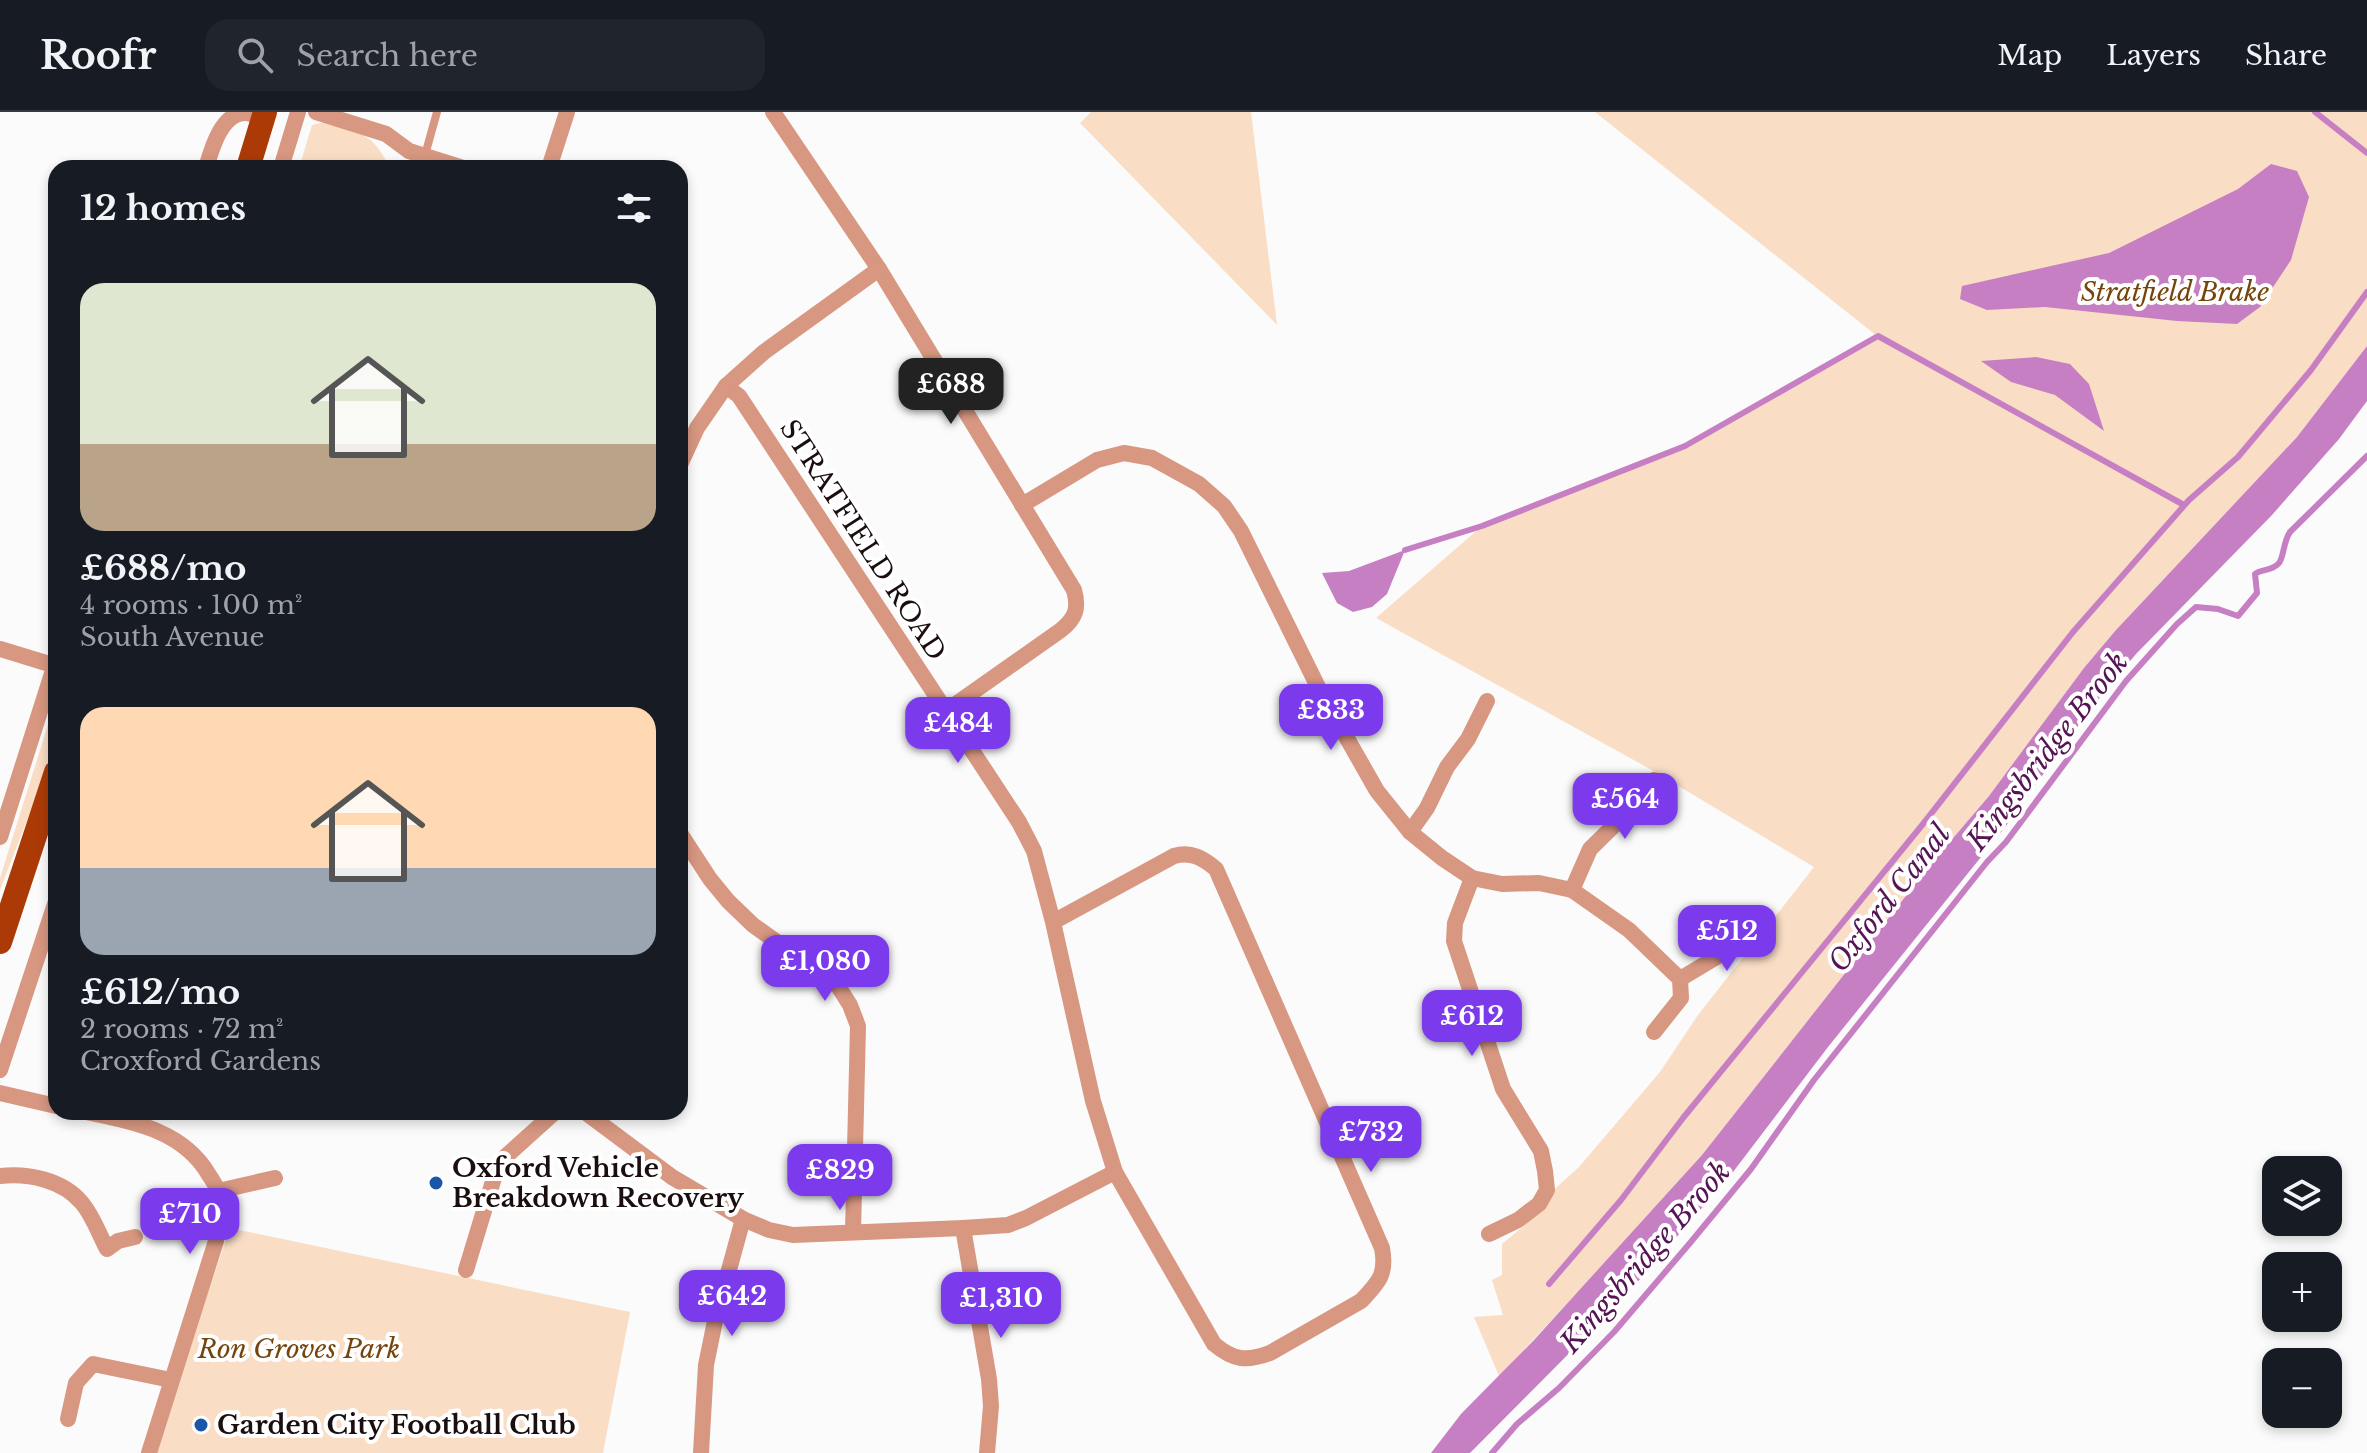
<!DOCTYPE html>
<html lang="en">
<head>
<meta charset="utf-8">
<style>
	body { margin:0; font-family:"Libre Baskerville",serif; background:#20242c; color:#f1f3f6; height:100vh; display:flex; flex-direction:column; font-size:30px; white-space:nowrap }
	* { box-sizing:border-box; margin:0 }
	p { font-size:26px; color:#9ea1a6 }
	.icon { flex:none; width:44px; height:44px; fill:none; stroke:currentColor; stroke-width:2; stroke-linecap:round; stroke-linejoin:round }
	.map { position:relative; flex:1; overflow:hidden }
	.drawer { position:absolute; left:48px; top:48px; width:640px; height:960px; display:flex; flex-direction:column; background:#171b24; border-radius:24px; box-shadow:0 4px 12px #0003 }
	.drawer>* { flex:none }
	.buttons { position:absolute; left:2262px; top:1044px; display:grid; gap:16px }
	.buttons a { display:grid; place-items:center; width:80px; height:80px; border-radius:16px; background:#171b24; box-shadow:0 4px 12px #0003; font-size:40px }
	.price { position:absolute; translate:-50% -68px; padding:0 18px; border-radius:16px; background:#7c3aed; color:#fff; font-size:26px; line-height:52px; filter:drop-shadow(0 2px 4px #0008) }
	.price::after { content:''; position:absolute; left:50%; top:48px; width:24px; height:18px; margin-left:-12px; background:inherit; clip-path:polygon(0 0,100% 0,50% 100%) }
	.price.selected { background:#222; color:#fff }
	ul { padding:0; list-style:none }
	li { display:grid; align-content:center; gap:16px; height:424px; padding:0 32px }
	li span { display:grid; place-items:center; height:248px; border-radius:24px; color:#555 }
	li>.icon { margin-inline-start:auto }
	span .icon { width:144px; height:144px; fill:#fffc; stroke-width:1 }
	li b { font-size:34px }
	h2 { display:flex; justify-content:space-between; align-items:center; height:96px; padding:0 32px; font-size:34px }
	header { display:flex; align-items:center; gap:48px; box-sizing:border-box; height:112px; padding:0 40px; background:#171b24; border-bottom:2px solid #363941 }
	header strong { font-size:38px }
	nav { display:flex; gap:44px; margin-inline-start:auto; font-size:28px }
	.search { width:560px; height:72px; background:#20242c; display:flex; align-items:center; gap:20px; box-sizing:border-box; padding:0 28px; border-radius:24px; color:#9ea1a6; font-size:30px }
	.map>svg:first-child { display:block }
</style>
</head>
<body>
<header>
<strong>Roofr</strong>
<div class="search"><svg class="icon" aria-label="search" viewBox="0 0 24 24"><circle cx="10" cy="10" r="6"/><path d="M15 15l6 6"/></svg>Search here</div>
<nav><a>Map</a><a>Layers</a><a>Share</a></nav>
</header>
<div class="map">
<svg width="2367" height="1341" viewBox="0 0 2367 1341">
	<rect width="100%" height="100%" fill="#fbfbfb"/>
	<!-- green -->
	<g fill="#f9ddc5">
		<path d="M1091,0H1251L1277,213L1080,11Z"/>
		<path d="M1595,0H2367V234L2297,325L2116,518L1989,684L1931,752L1702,1043L1607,1149L1499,1264L1474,1205L1503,1203L1492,1168L1502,1163V1132L1538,1102L1557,1075L1579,1055L1660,960L1698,903L1814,755L1650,657L1376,506L1482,414L1685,334L1877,224Z"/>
		<path d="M325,10C359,21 372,20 389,54L397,56H299L312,13Z"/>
		<path d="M56,587V633L0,778V766Z"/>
		<path d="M230,1116L630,1200L603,1341H153Z"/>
	</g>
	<!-- water -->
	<g fill="#c77fc4">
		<path d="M2271,52L2297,59L2309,85L2291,148L2260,195L2237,212L2177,209L2045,195L1987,198L1960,187L1962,174L2109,141L2238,77Z"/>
		<path d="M2367,234V289L2339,327L2272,403L2136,542L2115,567L2088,600L2006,714L1828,935L1733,1060L1621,1189L1470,1341H1431L1461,1302L1534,1228L1702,1043L1931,752L1989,684L2084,556L2116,518L2297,325Z"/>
		<path d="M2036,245L2070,252L2089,272L2104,319L2055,283L2011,270L1981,249Z"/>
		<path d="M1405,438L1387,482L1372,495L1353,500L1337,491L1322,461L1349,459Z"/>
	</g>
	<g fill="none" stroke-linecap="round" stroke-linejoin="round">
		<!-- stream -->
		<g stroke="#c77fc4" stroke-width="6">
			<path d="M2315,0L2367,41"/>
			<path d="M1405,438L1482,414L1685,334L1878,224L2184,393"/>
			<path d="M1549,1172L1621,1088L1683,1006L1923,712L2073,520L2189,388L2238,345L2311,258L2367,180"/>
			<path d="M1492,1341L1517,1312L1559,1276L1614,1220L1690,1131L1751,1057L1814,968L1987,750L2006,730L2126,569L2177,512L2196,495L2218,497L2238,504L2257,481L2255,462C2261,457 2273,459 2279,451C2284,445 2283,430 2290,420L2367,344"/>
		</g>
		<!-- lane -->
		<path stroke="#d79781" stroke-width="8" d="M425,43L437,0"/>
		<!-- street -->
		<g stroke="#d79781" stroke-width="16">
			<path d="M316,0L386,22L409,39L463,56"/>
			<path d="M773,0L879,157L1074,478C1079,496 1076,506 1061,518L946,599"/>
			<path d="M206,56C211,39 221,1 245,1C250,1 258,4 264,5"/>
			<path d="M281,56L298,0"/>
			<path d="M549,56L567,0"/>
			<path d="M726,274L739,284L1019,710L1034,739L1053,810L1093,989L1115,1060L1214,1232C1233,1248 1246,1250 1270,1241L1361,1189C1379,1170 1387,1162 1382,1136L1216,757C1203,746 1191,739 1174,744L1053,810"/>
			<path d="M680,353L697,316L726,274L764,240L879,157"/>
			<path d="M1022,393L1097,348L1124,341L1152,346L1199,372L1224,394L1241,419L1319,577L1377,679L1410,720L1442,746L1472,766L1502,772L1539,771L1572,778L1629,818L1680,867L1681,886L1654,920"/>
			<path d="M0,537L56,554"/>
			<path d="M1410,720L1427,696L1447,655L1468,627L1487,589"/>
			<path d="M680,721L710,767L728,789L753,813L838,874L850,893L858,914L853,1120"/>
			<path d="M0,725L56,549"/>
			<path d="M1472,766L1455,811L1454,829L1503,977L1541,1039L1545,1059L1547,1078L1539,1092L1518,1108L1489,1122"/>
			<path d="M1572,778L1590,737L1637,691L1654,668"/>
			<path d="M1680,867L1715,846L1738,814"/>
			<path d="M0,958L56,789"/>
			<path d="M0,981L56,994"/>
			<path d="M86,1000C133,1010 183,1018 209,1063C212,1068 217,1074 218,1080C222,1096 218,1113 216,1129L149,1341"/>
			<path d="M585,1000L672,1065L743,1107L769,1118L793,1123L963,1116L1008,1113L1026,1106L1115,1060"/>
			<path d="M0,1064C29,1061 63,1068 82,1091C93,1104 99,1122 107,1137L118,1129L135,1125"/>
			<path d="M218,1079L275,1066"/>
			<path d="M963,1116L989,1267L991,1294L987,1341"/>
			<path d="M466,1158L497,1056L504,1046L555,1000"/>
			<path d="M68,1307L76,1271L93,1252L171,1268"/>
			<path d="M701,1341L706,1253L715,1209L743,1107"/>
		</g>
		<!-- primary -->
		<g stroke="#ac3a06" stroke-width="24">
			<path d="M248,56L265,0"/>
			<path d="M0,830L56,660"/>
		</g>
	</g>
	<!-- markers -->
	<g fill="#1b57a8" stroke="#fff" stroke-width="3">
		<circle cx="436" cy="1071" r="8"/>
		<circle cx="201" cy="1313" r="8"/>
	</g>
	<g text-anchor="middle" stroke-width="8" stroke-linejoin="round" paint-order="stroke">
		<!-- park labels -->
		<g font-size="26" font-style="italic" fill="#76450d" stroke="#fff">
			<text x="2175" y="189">Stratfield Brake</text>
			<text x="299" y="1246">Ron Groves Park</text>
		</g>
		<!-- street labels -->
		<g font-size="26" fill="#1b0e0f" stroke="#fff">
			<text transform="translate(863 428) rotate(57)" y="9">STRATFIELD ROAD</text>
		</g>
		<!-- poi labels -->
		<g font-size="26" font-weight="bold" fill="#1b0e0f" stroke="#fff" text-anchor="start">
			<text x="452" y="1065">Oxford Vehicle<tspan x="452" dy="30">Breakdown Recovery</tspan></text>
			<text x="217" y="1322">Garden City Football Club</text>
		</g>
		<!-- water labels -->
		<g font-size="28" font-style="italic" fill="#551454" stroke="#fff">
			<text transform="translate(2047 639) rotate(-52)" y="10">Kingsbridge Brook</text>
			<text transform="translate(1889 786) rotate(-52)" y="10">Oxford Canal</text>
			<text transform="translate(1645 1145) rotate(-49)" y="10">Kingsbridge Brook</text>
		</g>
	</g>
</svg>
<div class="buttons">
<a><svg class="icon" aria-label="layers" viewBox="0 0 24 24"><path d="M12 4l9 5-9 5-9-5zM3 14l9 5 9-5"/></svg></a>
<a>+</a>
<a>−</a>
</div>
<b class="price selected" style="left:951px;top:314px">£688</b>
<b class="price" style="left:1331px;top:640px">£833</b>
<b class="price" style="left:958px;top:653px">£484</b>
<b class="price" style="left:1625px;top:729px">£564</b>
<b class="price" style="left:1727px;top:861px">£512</b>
<b class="price" style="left:825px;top:891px">£1,080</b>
<b class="price" style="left:1472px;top:946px">£612</b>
<b class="price" style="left:1371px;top:1062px">£732</b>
<b class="price" style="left:840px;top:1100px">£829</b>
<b class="price" style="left:190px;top:1144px">£710</b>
<b class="price" style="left:732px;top:1226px">£642</b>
<b class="price" style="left:1001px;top:1228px">£1,310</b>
<section class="drawer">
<h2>12 homes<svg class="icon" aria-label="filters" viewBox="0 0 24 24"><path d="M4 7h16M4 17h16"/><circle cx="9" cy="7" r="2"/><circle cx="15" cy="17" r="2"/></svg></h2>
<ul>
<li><span style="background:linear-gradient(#dfe7d0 65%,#b9a48a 0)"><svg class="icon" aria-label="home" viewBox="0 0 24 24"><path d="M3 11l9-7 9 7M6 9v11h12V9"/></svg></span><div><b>£688/mo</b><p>4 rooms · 100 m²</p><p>South Avenue</p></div></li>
<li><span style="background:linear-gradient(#ffd9b3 65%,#9aa5b1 0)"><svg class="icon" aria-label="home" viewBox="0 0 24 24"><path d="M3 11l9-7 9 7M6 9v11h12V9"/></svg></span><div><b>£612/mo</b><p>2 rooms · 72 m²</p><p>Croxford Gardens</p></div></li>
</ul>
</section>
</div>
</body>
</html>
